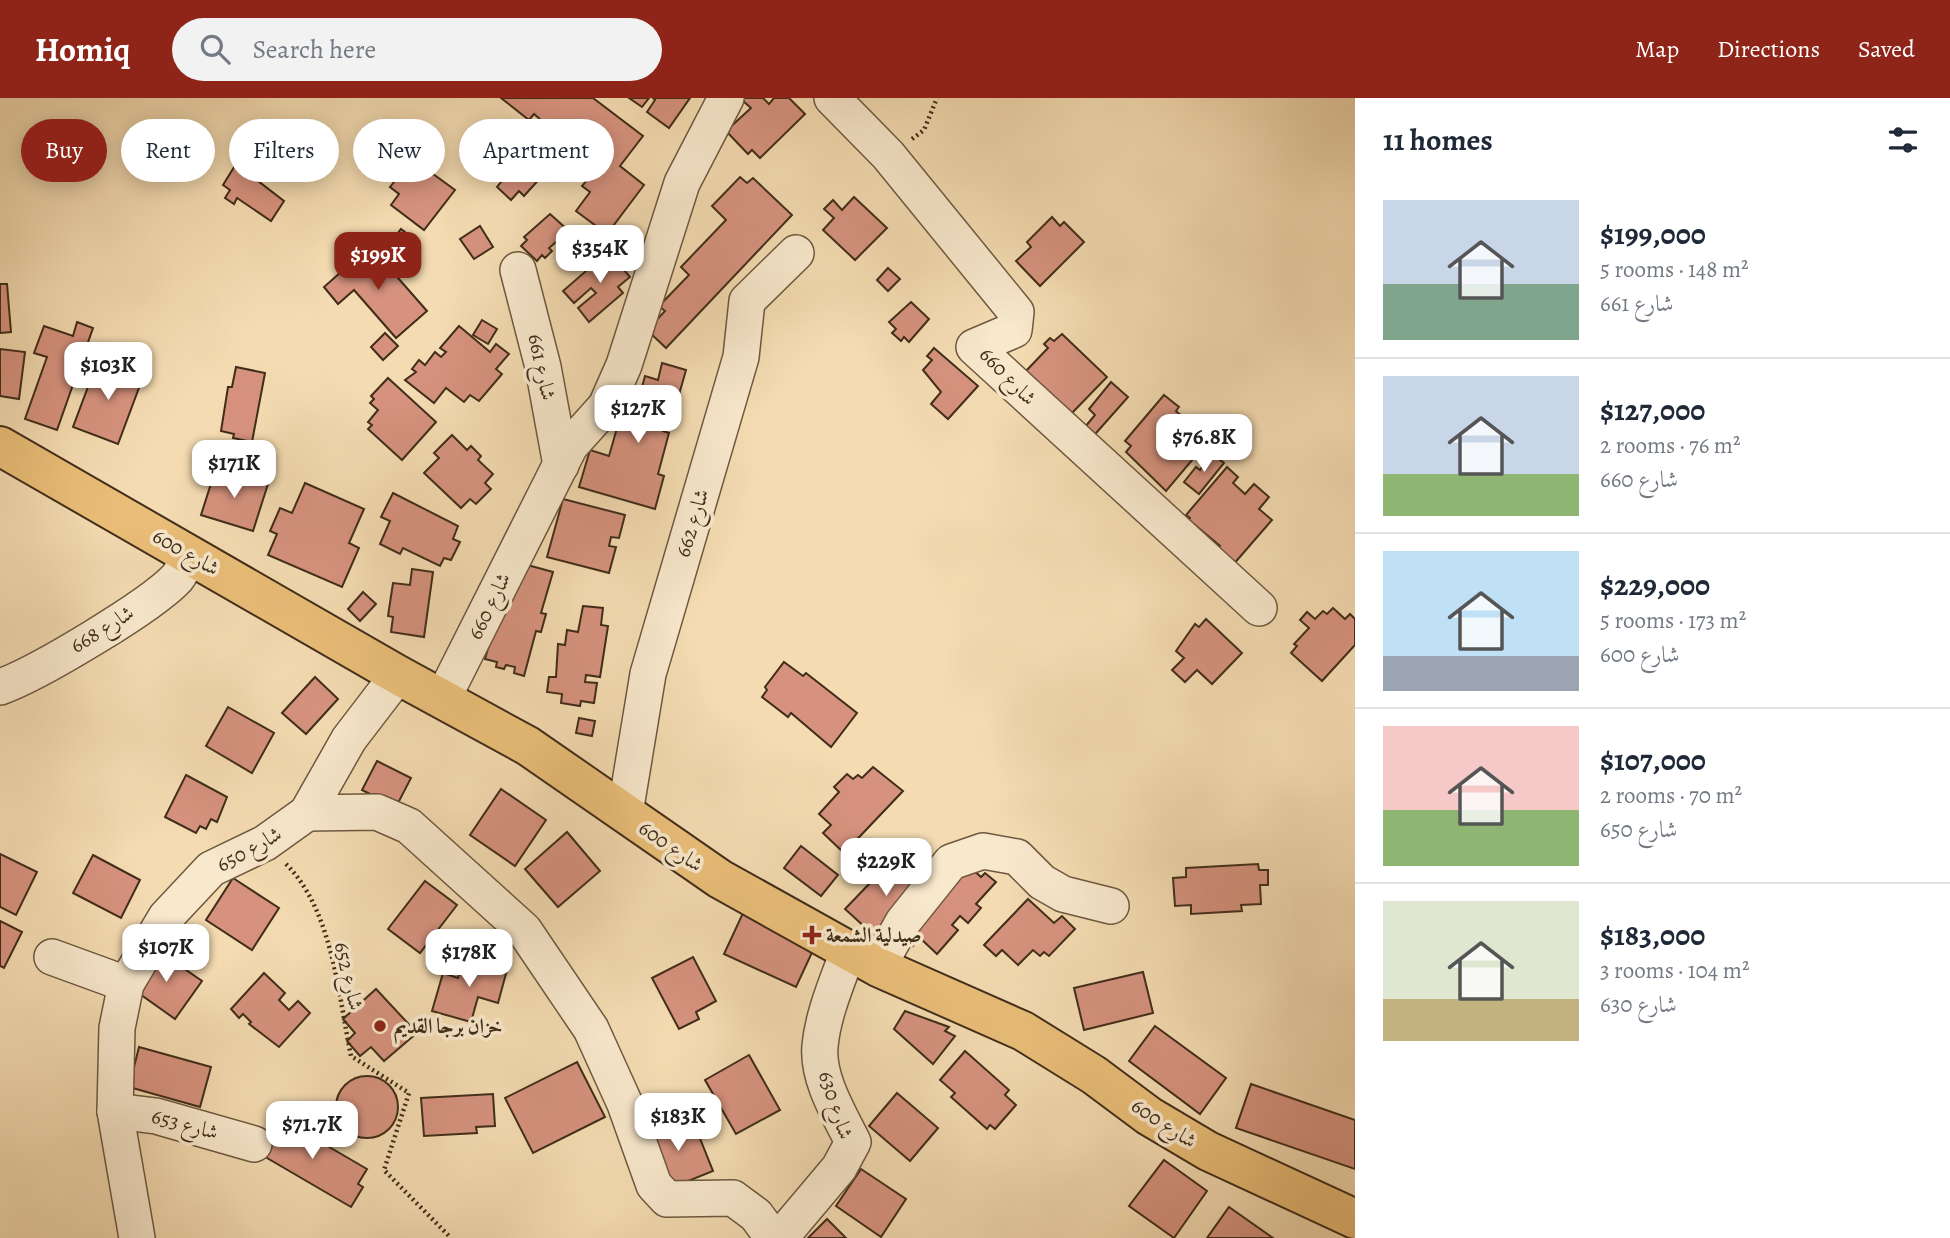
<!DOCTYPE html>
<html lang="en">
<head>
<meta charset="utf-8">
<style>
	body { margin:0; font-family:Alegreya,Amiri,serif; background:#f2f2f3; color:#1f2937; height:100vh; display:flex; flex-direction:column; font-size:26px; white-space:nowrap }
	* { box-sizing:border-box; margin:0 }
	p { font-size:23px; color:#747a83 }
	.icon { flex:none; width:38px; height:38px; fill:none; stroke:currentColor; stroke-width:2; stroke-linecap:round; stroke-linejoin:round }
	.map { position:relative; flex:1; overflow:hidden }
	.panel { display:flex; flex-direction:column; background:#fff; width:595px }
	.panel>* { flex:none }
	.banner { position:absolute; left:21px; top:21px; width:665px; height:63px; display:flex; gap:14px }
	.price { position:absolute; translate:-50% -60px; padding:0 16px; border-radius:14px; background:#fff; color:#222; font-size:23px; line-height:46px; filter:drop-shadow(0 2px 4px #0008) }
	.price::after { content:''; position:absolute; left:50%; top:42px; width:21px; height:16px; margin-left:-10px; background:inherit; clip-path:polygon(0 0,100% 0,50% 100%) }
	.price.on { background:#8f2418; color:#fff }
	ul { padding:0; list-style:none }
	li { display:flex; align-items:center; gap:21px; height:175px; padding:0 28px }
	li+li { border-top:2px solid #e0e1e3 }
	li span { display:grid; place-items:center; flex:none; width:196px; height:140px; border-radius:0px; color:#555 }
	li>.icon { margin-inline-start:auto }
	span .icon { width:84px; height:84px; fill:#fffc; stroke-width:1 }
	li b { font-size:30px }
	h2 { display:flex; justify-content:space-between; align-items:center; height:84px; padding:0 28px; font-size:30px }
	.pill { padding:0 24px; border-radius:32px; background:#fff; box-shadow:0 4px 18px #0003; font-size:24px; line-height:63px }
	.pill.on { background:#8f2418; color:#fff }
	header { display:flex; align-items:center; gap:42px; box-sizing:border-box; height:98px; padding:0 35px; background:#8f2418; color:#fff }
	header strong { font-size:33px }
	nav { display:flex; gap:38px; margin-inline-start:auto; font-size:24px }
	.search { width:490px; height:63px; background:#f2f2f3; display:flex; align-items:center; gap:18px; box-sizing:border-box; padding:0 24px; border-radius:38px; color:#747a83; font-size:26px }
	main { display:flex; flex:1; min-height:0 }
	.map>svg:first-child { display:block }
</style>
</head>
<body>
<header>
<strong>Homiq</strong>
<div class="search"><svg class="icon" aria-label="search" viewBox="0 0 24 24"><circle cx="10" cy="10" r="6"/><path d="M15 15l6 6"/></svg>Search here</div>
<nav><a>Map</a><a>Directions</a><a>Saved</a></nav>
</header>
<main>
<div class="map">
<svg width="1355" height="1140" viewBox="0 0 1355 1140">
	<rect width="100%" height="100%" fill="#f4dbb1"/>
	<filter id="stains"><feTurbulence type="fractalNoise" baseFrequency=".00286" numOctaves="4"/><feColorMatrix values="0 0 0 0 .2 0 0 0 0 .09 0 0 0 0 .02 0 0 0 .5 -.17"/></filter>
	<radialGradient id="worn" r=".72"><stop offset=".6" stop-color="#630" stop-opacity="0"/><stop offset="1" stop-color="#630" stop-opacity=".3"/></radialGradient>
	<!-- building -->
	<g fill="#d6927e" stroke="#402d19" stroke-width="2">
		<path d="M501,0H593L643,38L620,68L644,87L607,136L576,113L590,94L582,88L591,77L595,80L604,69L571,45L569,47L534,16L529,22Z"/>
		<path d="M629,0H649L642,9Z"/>
		<path d="M653,0H690L669,30L647,14L655,2Z"/>
		<path d="M745,0H763L769,6L774,0H789L805,16L760,60L752,52L748,56L726,33L751,10L742,2Z"/>
		<path d="M517,34L538,53L541,48L553,59L538,74L542,78L524,98L519,93L511,102L497,89L501,84L485,69Z"/>
		<path d="M400,60L413,71L418,65L455,92L424,132L391,107L399,96L390,89L402,74L394,68Z"/>
		<path d="M236,66L284,103L271,123L237,100L234,106L225,100L230,92L223,87Z"/>
		<path d="M740,79L747,85L753,80L792,117L666,250L647,232L665,213L659,208L689,177L681,169L726,122L712,108Z"/>
		<path d="M854,99L887,130L855,162L823,132L834,120L824,111L833,102L842,112Z"/>
		<path d="M550,116L569,133L549,150L552,153L545,160L542,157L537,163L521,148L527,142L524,139Z"/>
		<path d="M1052,119L1060,128L1064,124L1084,144L1040,188L1016,163L1031,149L1027,144Z"/>
		<path d="M480,128L493,149L474,161L460,141Z"/>
		<path d="M401,131L418,144L409,156L392,143Z"/>
		<path d="M370,148L427,213L396,240L354,192L338,206L324,189Z"/>
		<path d="M609,153L615,160L620,156L629,167L624,172L630,179L618,189L623,195L589,224L578,210L596,195L591,190L574,205L563,193Z"/>
		<path d="M888,170L900,181L888,193L877,182Z"/>
		<path d="M0,186H7L11,234L0,235Z"/>
		<path d="M911,204L929,221L909,244L904,239L901,243L892,235L896,231L889,224Z"/>
		<path d="M482,222L497,231L488,246L473,237Z"/>
		<path d="M77,224L93,230L57,332L25,321L47,259L34,255L44,228L73,238Z"/>
		<path d="M459,228L490,254L496,246L509,256L496,271L502,276L479,303L470,297L464,304L446,290L434,305L405,282L416,274L412,271L419,262L425,267L435,254L441,259L446,254L440,250Z"/>
		<path d="M385,235L398,248L383,262L371,249Z"/>
		<path d="M1062,236L1107,279L1070,317L1025,274L1048,250L1044,246L1050,240L1054,243Z"/>
		<path d="M934,250L978,288L948,321L931,306L941,294L923,272L932,262L927,258Z"/>
		<path d="M0,251L25,254L19,301L0,298Z"/>
		<path d="M98,262L143,279L118,346L73,329Z"/>
		<path d="M662,265L686,272L671,325L666,323L663,333L669,335L658,376L664,378L655,411L579,389L590,352L609,358L621,316L634,319L645,278L658,282Z"/>
		<path d="M236,269L265,275L252,344L233,340L234,336L221,333L228,289H232Z"/>
		<path d="M388,280L436,324L402,362L368,331L372,327L368,324L378,312L370,305L374,301L371,298Z"/>
		<path d="M1111,284L1128,299L1089,343L1080,335L1095,317L1089,311Z"/>
		<path d="M1164,297L1179,309L1176,313L1209,342L1166,393L1126,354L1131,348L1125,343Z"/>
		<path d="M452,337L467,352L471,348L481,358L478,362L493,376L485,385L491,391L476,406L470,401L461,410L424,375L439,360L434,355Z"/>
		<path d="M1211,355L1224,365L1199,396L1184,384L1196,369L1200,372Z"/>
		<path d="M1227,369L1238,379L1233,385L1245,396L1254,386L1269,399L1259,411L1272,422L1232,468L1215,454L1220,448L1195,427L1191,433L1184,427L1190,420L1186,417Z"/>
		<path d="M216,370L268,386L253,433L201,417Z"/>
		<path d="M305,385L364,411L349,445L359,450L342,489L268,457L277,436L270,433L280,410L292,415Z"/>
		<path d="M393,395L458,428L453,441L460,444L451,462L444,460L440,468L403,450L400,456L380,446L390,423L381,419Z"/>
		<path d="M563,401L625,417L619,440L611,439L609,448L616,449L609,475L547,459Z"/>
		<path d="M513,463L553,474L541,515L546,516L541,534L536,533L524,578L514,575L515,569L506,567L504,571L496,569L497,564L485,561L496,522V510L508,513L514,489Z"/>
		<path d="M412,471L433,474L424,539L391,534L393,519L388,518L393,485L410,487Z"/>
		<path d="M363,494L376,506L360,523L348,511Z"/>
		<path d="M583,508L603,510L601,527L608,528L600,579L586,577L585,584L597,585L594,605L581,603L580,608L561,605L562,596L547,594L549,579H556L558,546L565,547L567,532L578,534Z"/>
		<path d="M1333,510L1345,521L1350,516L1355,521V547L1322,583L1291,555L1297,548L1294,546L1309,530L1300,522L1307,514L1315,521L1323,513L1327,516Z"/>
		<path d="M1206,521L1242,555L1212,586L1197,572L1185,584L1172,572L1184,560L1176,553L1195,526L1199,529Z"/>
		<path d="M784,564L803,578L806,575L857,615L831,649L791,615L788,619L762,599L767,592L765,589Z"/>
		<path d="M315,579L338,601L306,636L282,615Z"/>
		<path d="M228,609L274,635L252,675L206,648Z"/>
		<path d="M579,620L595,623L592,638L576,635Z"/>
		<path d="M377,663L411,680L396,709L362,692Z"/>
		<path d="M873,669L903,693L844,755L823,735L831,727L819,716L839,694L834,689L847,676L853,681L858,677L862,680Z"/>
		<path d="M186,677L227,699L217,724L211,721L206,731L200,728L196,735L165,719Z"/>
		<path d="M501,691L546,722L515,768L470,737Z"/>
		<path d="M567,734L600,773L558,809L525,771Z"/>
		<path d="M801,748L838,777L821,798L784,770Z"/>
		<path d="M0,756L37,774L16,817L0,809Z"/>
		<path d="M93,757L140,782L121,820L73,795Z"/>
		<path d="M896,758L927,787L879,842L845,811Z"/>
		<path d="M1258,766L1259,772H1268V787H1260L1261,806L1241,807L1242,813L1191,816V807L1175,808L1173,780L1186,779V770Z"/>
		<path d="M968,767L981,779L985,775L996,784L976,806L981,810L968,825L960,818L952,827L958,832L937,856L920,840L913,848L909,843Z"/>
		<path d="M233,780L279,810L252,852L206,822Z"/>
		<path d="M425,783L457,807L420,855L388,831Z"/>
		<path d="M1028,801L1054,825L1062,818L1075,831L1049,858L1044,854L1040,858L1033,852L1018,867L1002,852L996,858L984,847Z"/>
		<path d="M743,815L815,848L796,889L724,856Z"/>
		<path d="M0,823L22,834L4,870L0,868Z"/>
		<path d="M156,851L202,883L175,921L130,889Z"/>
		<path d="M693,859L716,903L696,914L699,921L679,931L652,880Z"/>
		<path d="M463,860L507,872L498,905L478,899L471,924L432,913L443,875L458,880Z"/>
		<path d="M1143,874L1153,915L1084,932L1074,890Z"/>
		<path d="M264,875L285,895L279,902L289,912L298,903L310,915L279,949L249,926L251,924L243,916L239,920L231,911Z"/>
		<path d="M376,891L417,935L384,963L371,949L360,958L347,943L355,935L343,921Z"/>
		<path d="M905,913L949,929L945,933L955,938L933,966L894,931Z"/>
		<path d="M1155,928L1226,980L1200,1016L1129,963Z"/>
		<path d="M139,949L211,969L200,1009L129,989Z"/>
		<path d="M965,953L1009,992L1005,997L1016,1007L995,1031L990,1027L987,1031L951,999L955,995L940,982Z"/>
		<path d="M749,957L780,1012L736,1036L705,982Z"/>
		<path d="M577,964L605,1019L533,1055L505,1000Z"/>
		<circle cx="367" cy="1009" r="31"/>
		<path d="M1251,986L1355,1022V1071L1236,1030Z"/>
		<path d="M897,995L938,1030L910,1063L869,1028Z"/>
		<path d="M493,996L495,1028L476,1029L477,1035L424,1038L421,1000Z"/>
		<path d="M276,1018L367,1071L358,1086L363,1089L351,1109L255,1053Z"/>
		<path d="M691,1018L713,1073L666,1092L644,1037Z"/>
		<path d="M1164,1062L1207,1093L1174,1140L1129,1108Z"/>
		<path d="M861,1071L906,1101L881,1139L836,1108Z"/>
		<path d="M1229,1109L1273,1140H1207Z"/>
		<path d="M827,1121L846,1140H808Z"/>
	</g>
	<g fill="none" stroke-linecap="round" stroke-linejoin="round">
		<defs>
			<g id="minor">
				<path d="M832,0L888,57L1016,214L1014,232L974,249L1259,510"/>
				<path d="M518,172L543,269L561,367"/>
				<path d="M0,589C37,576 151,508 177,480C182,474 186,463 189,456"/>
				<path d="M443,600L570,348L606,308L624,267L682,85L726,0"/>
				<path d="M307,715L377,714L409,728L524,832L591,931L625,1006L654,1087L667,1101L733,1100L756,1117L773,1140"/>
				<path d="M625,715L648,576L741,259L747,203L796,155"/>
				<path d="M52,859L126,886"/>
				<path d="M878,869L903,824L951,764L983,753L1017,759L1042,784L1063,796L1111,808"/>
				<path d="M115,1013L156,1018L254,1046"/>
				<path d="M137,1140L115,1013L117,930L126,886L166,819L211,771L265,745L307,715L349,641L398,577"/>
				<path d="M780,1140L839,1070L853,1044C839,1016 817,980 820,948C823,916 837,884 848,854"/>
			</g>
			<path id="major" d="M0,348L398,577L528,648L720,781L878,869L1023,933L1094,977L1149,1018L1208,1053L1355,1121"/>
		</defs>
		<!-- minor casing -->
		<use href="#minor" stroke="#6d583f" stroke-width="38"/>
		<!-- major casing -->
		<use href="#major" stroke="#402d19" stroke-width="42"/>
		<!-- path -->
		<g stroke="#402d19" stroke-width="4.5" stroke-dasharray="2 3.5" stroke-linecap="butt">
			<path d="M912,41L924,32L937,0"/>
			<path d="M286,766C333,813 338,896 351,958L409,995L384,1072L451,1140"/>
		</g>
		<!-- minor -->
		<use href="#minor" stroke="#f8e8cc" stroke-width="35"/>
		<!-- major -->
		<use href="#major" stroke="#eabe78" stroke-width="38"/>
	</g>
	<!-- markers -->
	<g fill="#8f2418" stroke="#f8e8cc" stroke-width="2.5">
		<path d="M808.5 826.5h7v7h7v7h-7v7h-7v-7h-7v-7h7z"/>
		<circle cx="380" cy="928" r="7"/>
	</g>
	<g text-anchor="middle" stroke-width="7" stroke-linejoin="round" paint-order="stroke">
		<!-- street labels -->
		<g font-size="21" fill="#402d19" stroke="#f8e8cc">
			<text transform="translate(542 269) rotate(78)" y="7">شارع 661</text>
			<text transform="translate(1008 278) rotate(46)" y="7">شارع 660</text>
			<text transform="translate(692 425) rotate(-73)" y="7">شارع 662</text>
			<text transform="translate(186 454) rotate(30)" y="7">شارع 600</text>
			<text transform="translate(489 508) rotate(-64)" y="7">شارع 660</text>
			<text transform="translate(102 531) rotate(-32)" y="7">شارع 668</text>
			<text transform="translate(671 748) rotate(35)" y="7">شارع 600</text>
			<text transform="translate(249 751) rotate(-29)" y="7">شارع 650</text>
			<text transform="translate(349 878) rotate(77)" y="7">شارع 652</text>
			<text transform="translate(836 1007) rotate(72)" y="7">شارع 630</text>
			<text transform="translate(1164 1025) rotate(33)" y="7">شارع 600</text>
			<text transform="translate(185 1026) rotate(15)" y="7">شارع 653</text>
		</g>
		<!-- poi labels -->
		<g font-size="21" font-weight="bold" fill="#402d19" stroke="#f8e8cc" text-anchor="start">
			<text x="826" y="844">صيدلية الشمعة</text>
			<text x="394" y="935">خزان برجا القديم</text>
		</g>
	</g>
	<rect width="100%" height="100%" filter="url(#stains)"/>
	<rect width="100%" height="100%" fill="url(#worn)"/>
</svg>
<b class="price" style="left:600px;top:187px">$354K</b>
<b class="price on" style="left:378px;top:194px">$199K</b>
<b class="price" style="left:108px;top:304px">$103K</b>
<b class="price" style="left:638px;top:347px">$127K</b>
<b class="price" style="left:1204px;top:376px">$76.8K</b>
<b class="price" style="left:234px;top:402px">$171K</b>
<b class="price" style="left:886px;top:800px">$229K</b>
<b class="price" style="left:166px;top:886px">$107K</b>
<b class="price" style="left:469px;top:891px">$178K</b>
<b class="price" style="left:678px;top:1055px">$183K</b>
<b class="price" style="left:312px;top:1063px">$71.7K</b>
<div class="banner">
<a class="pill on">Buy</a>
<a class="pill">Rent</a>
<a class="pill">Filters</a>
<a class="pill">New</a>
<a class="pill">Apartment</a>
</div>
</div>
<section class="panel">
<h2>11 homes<svg class="icon" aria-label="filters" viewBox="0 0 24 24"><path d="M4 7h16M4 17h16"/><circle cx="9" cy="7" r="2"/><circle cx="15" cy="17" r="2"/></svg></h2>
<ul>
<li><span style="background:linear-gradient(#c9d6e8 60%,#7fa58c 0)"><svg class="icon" aria-label="home" viewBox="0 0 24 24"><path d="M3 11l9-7 9 7M6 9v11h12V9"/></svg></span><div><b>$199,000</b><p>5 rooms · 148 m²</p><p>شارع 661</p></div></li>
<li><span style="background:linear-gradient(#c9d6e8 70%,#8fb573 0)"><svg class="icon" aria-label="home" viewBox="0 0 24 24"><path d="M3 11l9-7 9 7M6 9v11h12V9"/></svg></span><div><b>$127,000</b><p>2 rooms · 76 m²</p><p>شارع 660</p></div></li>
<li><span style="background:linear-gradient(#bfe0f5 75%,#9aa5b1 0)"><svg class="icon" aria-label="home" viewBox="0 0 24 24"><path d="M3 11l9-7 9 7M6 9v11h12V9"/></svg></span><div><b>$229,000</b><p>5 rooms · 173 m²</p><p>شارع 600</p></div></li>
<li><span style="background:linear-gradient(#f6c9c9 60%,#8fb573 0)"><svg class="icon" aria-label="home" viewBox="0 0 24 24"><path d="M3 11l9-7 9 7M6 9v11h12V9"/></svg></span><div><b>$107,000</b><p>2 rooms · 70 m²</p><p>شارع 650</p></div></li>
<li><span style="background:linear-gradient(#dfe7d0 70%,#c2b280 0)"><svg class="icon" aria-label="home" viewBox="0 0 24 24"><path d="M3 11l9-7 9 7M6 9v11h12V9"/></svg></span><div><b>$183,000</b><p>3 rooms · 104 m²</p><p>شارع 630</p></div></li>
</ul>
</section>
</main>
</body>
</html>
